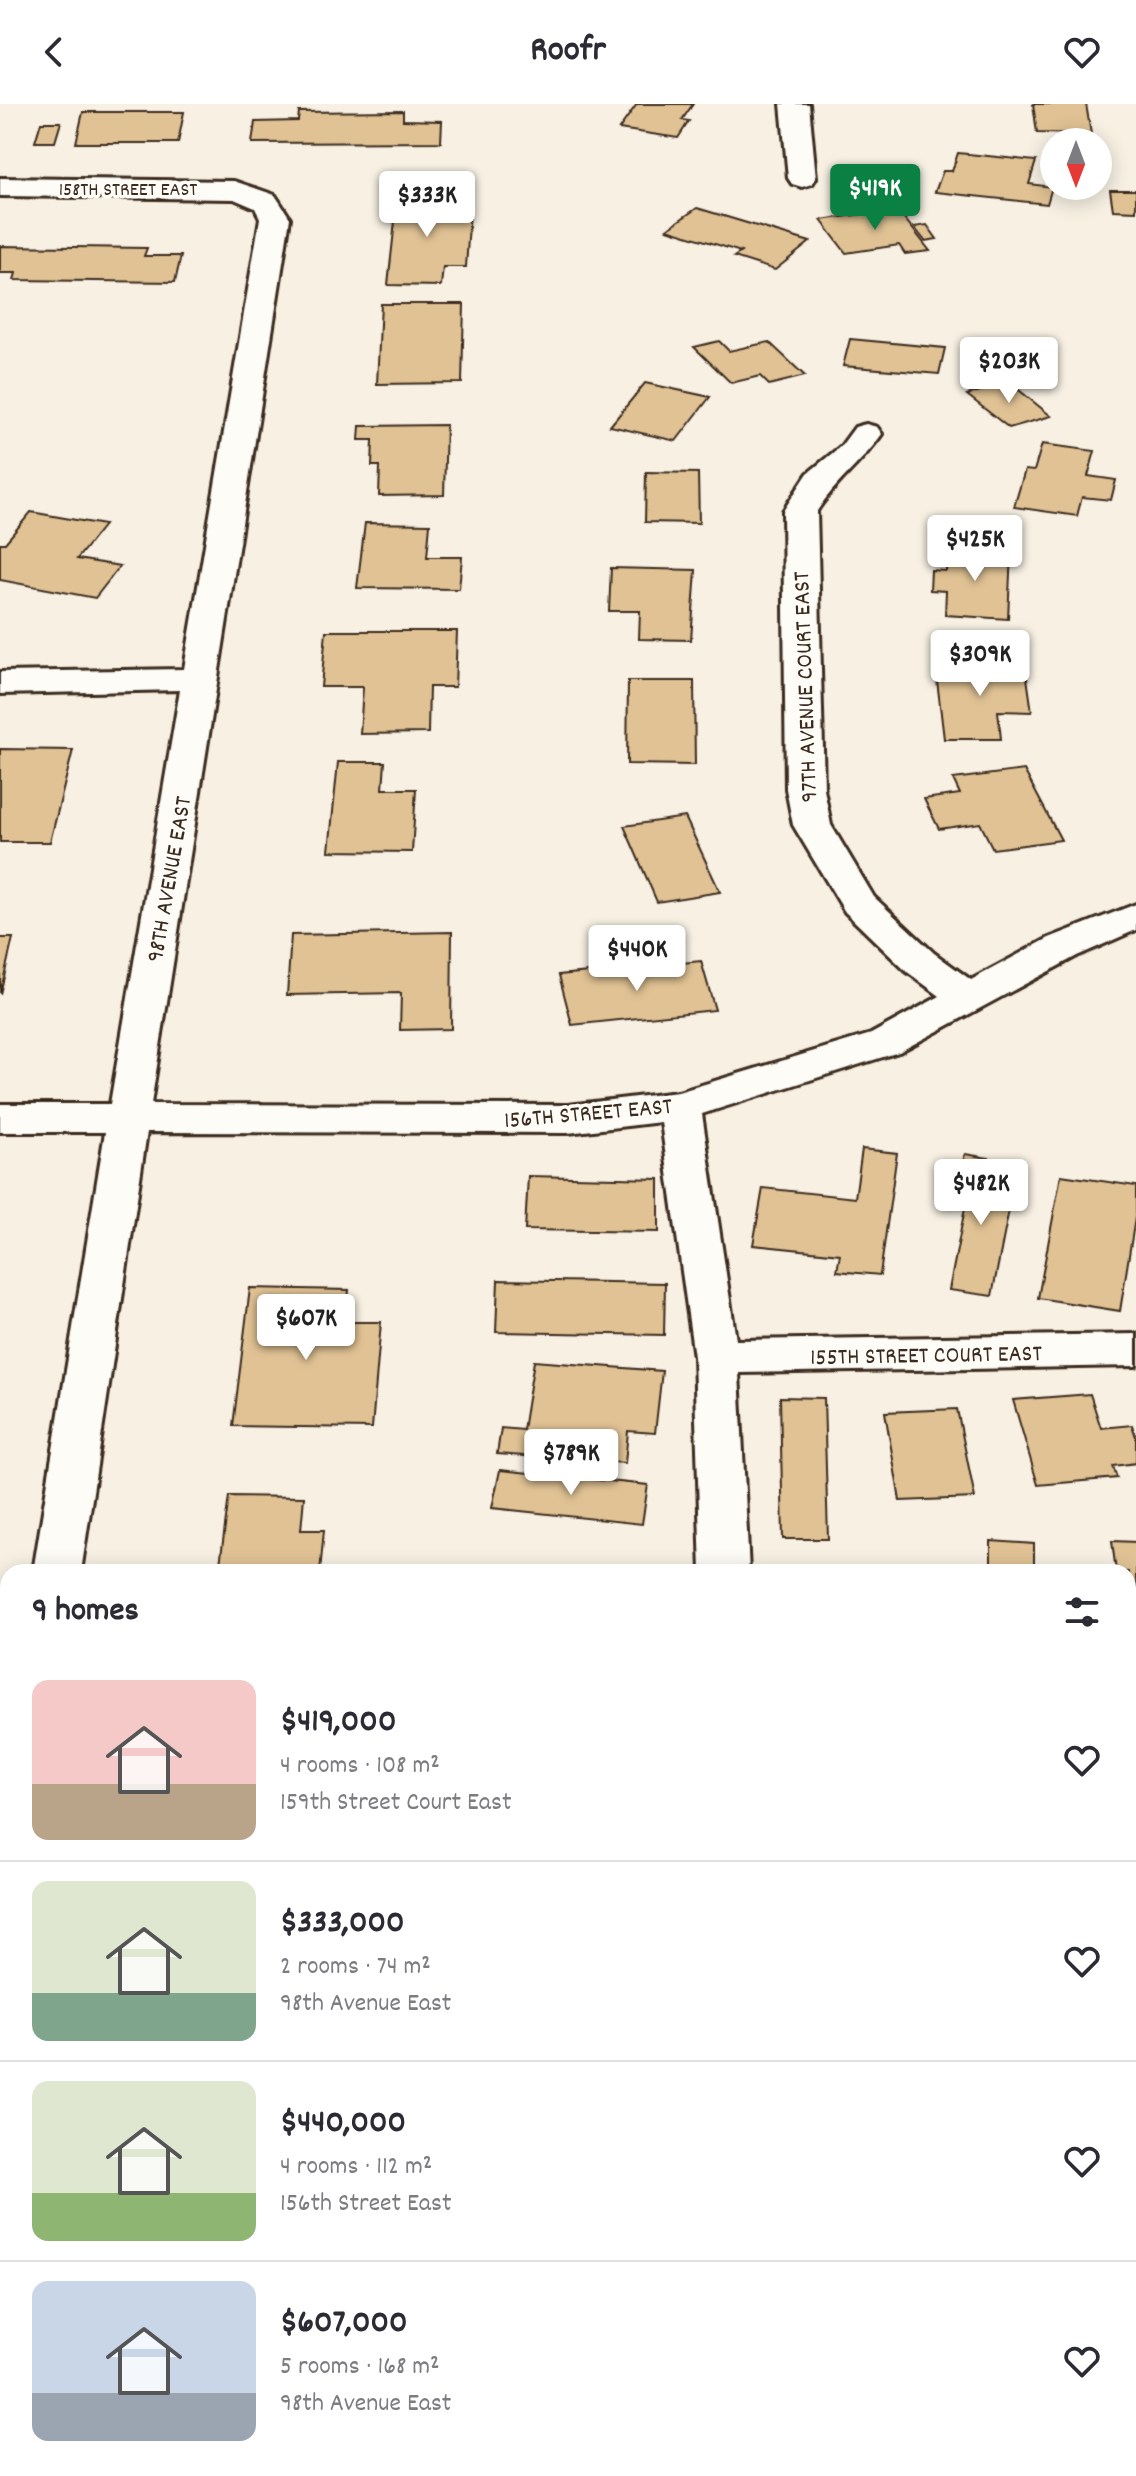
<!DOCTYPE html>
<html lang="en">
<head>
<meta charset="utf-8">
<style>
	body { margin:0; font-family:Dekko,sans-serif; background:#f7f7f7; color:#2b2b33; height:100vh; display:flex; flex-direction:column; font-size:30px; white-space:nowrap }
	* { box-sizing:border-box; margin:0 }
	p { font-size:26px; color:#7c7c81 }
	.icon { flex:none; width:44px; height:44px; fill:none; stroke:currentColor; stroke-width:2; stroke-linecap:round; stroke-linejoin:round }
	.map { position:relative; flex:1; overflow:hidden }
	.sheet { position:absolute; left:0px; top:1460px; width:1136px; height:912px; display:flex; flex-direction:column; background:#fff; border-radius:24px 24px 0 0; box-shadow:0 4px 20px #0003 }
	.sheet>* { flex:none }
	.needle { width:52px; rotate:180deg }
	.tools { position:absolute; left:1040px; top:24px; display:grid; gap:16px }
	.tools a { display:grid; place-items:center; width:72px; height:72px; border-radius:50%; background:#fff; box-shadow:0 4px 20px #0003; font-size:40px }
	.price { position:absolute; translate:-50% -68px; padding:0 18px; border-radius:8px; background:#fff; color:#222; font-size:26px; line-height:52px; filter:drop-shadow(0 2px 4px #0008) }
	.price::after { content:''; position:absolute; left:50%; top:48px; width:24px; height:18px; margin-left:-12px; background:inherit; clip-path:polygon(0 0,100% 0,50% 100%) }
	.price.active { background:#0b8043; color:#fff }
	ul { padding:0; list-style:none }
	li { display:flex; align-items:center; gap:24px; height:200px; padding:0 32px }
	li+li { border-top:2px solid #e1e1e2 }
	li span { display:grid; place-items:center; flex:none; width:224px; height:160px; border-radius:16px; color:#555 }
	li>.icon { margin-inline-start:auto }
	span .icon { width:96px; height:96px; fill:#fffc; stroke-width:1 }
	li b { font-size:34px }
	h2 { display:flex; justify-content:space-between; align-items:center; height:96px; padding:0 32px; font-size:34px }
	header { display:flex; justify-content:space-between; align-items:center; height:104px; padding:0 32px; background:#fff; font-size:36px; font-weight:700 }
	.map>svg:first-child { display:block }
</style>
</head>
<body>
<header><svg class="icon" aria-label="back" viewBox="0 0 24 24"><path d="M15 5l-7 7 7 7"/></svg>Roofr<svg class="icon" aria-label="heart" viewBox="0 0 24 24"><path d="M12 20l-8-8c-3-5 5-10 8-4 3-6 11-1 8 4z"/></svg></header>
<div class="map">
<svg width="1136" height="2372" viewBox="0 0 1136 2372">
	<rect width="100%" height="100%" fill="#f7f0e3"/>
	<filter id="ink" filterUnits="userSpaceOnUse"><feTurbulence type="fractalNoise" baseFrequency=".0125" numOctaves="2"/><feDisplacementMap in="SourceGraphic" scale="16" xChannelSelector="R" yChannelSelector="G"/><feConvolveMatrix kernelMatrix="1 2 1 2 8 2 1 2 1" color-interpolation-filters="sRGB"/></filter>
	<g filter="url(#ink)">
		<!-- building -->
		<g fill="#e0c294" stroke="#3b2a1e" stroke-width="2">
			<path d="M637,0H693L682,16L689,17L678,34L619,25Z"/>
			<path d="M1033,0H1086L1091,30L1037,29Z"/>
			<path d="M403,7V16L442,17L441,38L252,39L255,18L298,17L299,8Z"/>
			<path d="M83,8H184L178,39H76Z"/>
			<path d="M41,18H61L55,38H35Z"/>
			<path d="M958,49L1036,57L1029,80L1052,83L1047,100L935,88L943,67H952Z"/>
			<path d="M1110,86H1136V107L1113,106Z"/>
			<path d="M398,90H454L453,107H470L466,163H443L441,182L388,181Z"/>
			<path d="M697,104L810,138L775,166L734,153L741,148L667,125Z"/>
			<path d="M897,105L930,147L905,150L899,141L846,149L821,116Z"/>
			<path d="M927,121L937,135L925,137L914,123Z"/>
			<path d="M0,142L147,144L144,152H181L175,178L14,176L16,169H0Z"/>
			<path d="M381,200H464L462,279L377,280Z"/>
			<path d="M850,235L945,244L939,270L843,262Z"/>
			<path d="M719,237L729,247L769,238L805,272L769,281L760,272L731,279L694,243Z"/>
			<path d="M1009,278L1051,312L1009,324L967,291Z"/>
			<path d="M645,279L710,293L676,337L610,322Z"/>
			<path d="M446,321L444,391L379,392L380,362H372L373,336H359L360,322Z"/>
			<path d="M1042,340L1095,347L1088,372L1116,376L1111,396L1082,393L1077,412L1014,403L1025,366L1034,367Z"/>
			<path d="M646,368L698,369L699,419L645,418Z"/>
			<path d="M31,408L104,421L77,455L120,462L95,494L0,476V439H5Z"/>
			<path d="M365,419L430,420L427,453H462L459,485L357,484Z"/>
			<path d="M947,443L1011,447L1008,515L945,511L946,487L930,486L931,466L946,467Z"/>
			<path d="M611,464L696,466L691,536L639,535L640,507H609Z"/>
			<path d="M326,527H457L455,583H429L428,629L360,630L363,583H321Z"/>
			<path d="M935,559L1025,560L1032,608L998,607L1001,635H944Z"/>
			<path d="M628,577H694L695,661L627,660Z"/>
			<path d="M0,645L73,646L50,738H0Z"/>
			<path d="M338,658H385L383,685H416L412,748L329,747Z"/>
			<path d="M1024,666L1061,736L993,745L980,719L939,725L924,695L960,690L953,675Z"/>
			<path d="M685,713L720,788L657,798L624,722Z"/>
			<path d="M452,828L451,925L400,926L401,889L287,891L291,831Z"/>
			<path d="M0,834H13L0,890Z"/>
			<path d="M701,857L715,906L572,921L559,871Z"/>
			<path d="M862,1045L897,1049L880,1171L837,1167L840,1150L753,1141L763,1084L855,1094Z"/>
			<path d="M965,1050L989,1054L986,1070L1015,1075L992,1192L949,1186L969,1084L957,1083Z"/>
			<path d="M1061,1071L1136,1082V1108L1120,1207L1038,1194Z"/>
			<path d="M528,1072L659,1075V1128L525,1126Z"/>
			<path d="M498,1176L665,1179L664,1231L496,1228Z"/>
			<path d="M250,1184L349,1186L346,1218H381L372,1324L233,1322Z"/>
			<path d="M534,1257L662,1267L655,1329L628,1327L625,1359L497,1350L501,1324L523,1326Z"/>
			<path d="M1090,1290L1101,1324L1132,1321L1136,1333V1359L1113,1362L1117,1374L1038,1381L1013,1296Z"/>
			<path d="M780,1293L824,1294L828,1435H783Z"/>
			<path d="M957,1305L975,1394L900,1397L885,1308Z"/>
			<path d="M500,1366L648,1381L642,1420L492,1404Z"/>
			<path d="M229,1392L304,1393L301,1426H324L320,1468H219Z"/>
			<path d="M991,1437L1034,1440V1468H991Z"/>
			<path d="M1112,1437L1136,1438V1599H1130L1128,1582V1468H1116Z"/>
			<path d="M1128,1701H1135L1136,1707V1754L1128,1755Z"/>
			<path d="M1128,1796L1136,1837V1840H1128Z"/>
			<path d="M1128,1969L1136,1970V1997H1128Z"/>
		</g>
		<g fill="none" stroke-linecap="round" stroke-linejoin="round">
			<defs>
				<g id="street">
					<path d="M781,0H809L816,74L812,80L802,83L792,80L788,74Z"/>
					<path d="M0,74L234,77L275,91L290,114L151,1000L568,1001L678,988L871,930L940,892L906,867L845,808L793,721L786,685L783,407L808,369L841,342L855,323L866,320L877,323L882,330C862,359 835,378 817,407L824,685L831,721L874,793L934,849L971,876L1049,834L1136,800V826L1077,852L899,948L702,1010L736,1236L1136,1230V1262L739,1269L749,1468H701L694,1253L661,1018L568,1029L147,1028L81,1468H33L105,1028H0V1000H110L180,586L0,590V568L184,565L260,114L255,104L234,95L0,92Z"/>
					<rect x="1128" y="1618" width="8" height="40"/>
					<path d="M8,1733V1817L0,1820V1736Z"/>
					<rect x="1128" y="2105" width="8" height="52"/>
				</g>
			</defs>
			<!-- street casing -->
			<use href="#street" stroke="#3b2a1e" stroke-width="6"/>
			<!-- street -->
			<use href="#street" fill="#fdfcf7" fill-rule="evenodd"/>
		</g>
	</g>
	<g text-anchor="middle" stroke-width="7" stroke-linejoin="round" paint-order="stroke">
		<!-- far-street labels -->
		<g font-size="20" fill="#3b2a1e" stroke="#fdfcf7">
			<text x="128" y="91">158TH STREET EAST</text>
		</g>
		<!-- street labels -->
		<g font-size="24" fill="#3b2a1e" stroke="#fdfcf7">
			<text transform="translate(804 583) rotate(-92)" y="8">97TH AVENUE COURT EAST</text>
			<text transform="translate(168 775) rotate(-80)" y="8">98TH AVENUE EAST</text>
			<text transform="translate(588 1008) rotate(-5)" y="8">156TH STREET EAST</text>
			<text transform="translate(926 1250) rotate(-1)" y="8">155TH STREET COURT EAST</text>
		</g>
	</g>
</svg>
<div class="tools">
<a><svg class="needle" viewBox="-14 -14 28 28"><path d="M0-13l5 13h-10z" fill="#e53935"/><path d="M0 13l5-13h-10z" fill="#7c7c81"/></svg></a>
</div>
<b class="price active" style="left:875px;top:128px">$419K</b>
<b class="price" style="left:427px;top:135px">$333K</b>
<b class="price" style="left:1009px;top:301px">$203K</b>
<b class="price" style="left:975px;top:479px">$425K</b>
<b class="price" style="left:980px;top:594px">$309K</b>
<b class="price" style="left:637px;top:889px">$440K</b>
<b class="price" style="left:981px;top:1123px">$482K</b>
<b class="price" style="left:306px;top:1258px">$607K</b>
<b class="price" style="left:571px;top:1393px">$789K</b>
<section class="sheet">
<h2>9 homes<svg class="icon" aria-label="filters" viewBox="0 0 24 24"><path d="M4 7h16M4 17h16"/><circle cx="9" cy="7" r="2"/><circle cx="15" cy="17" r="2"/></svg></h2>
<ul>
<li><span style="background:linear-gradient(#f6c9c9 65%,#b9a48a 0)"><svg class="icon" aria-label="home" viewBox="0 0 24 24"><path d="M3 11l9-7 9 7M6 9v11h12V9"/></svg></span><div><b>$419,000</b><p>4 rooms · 108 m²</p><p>159th Street Court East</p></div><svg class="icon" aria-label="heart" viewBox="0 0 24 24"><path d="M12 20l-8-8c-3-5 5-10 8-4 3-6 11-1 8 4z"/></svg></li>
<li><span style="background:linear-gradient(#dfe7d0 70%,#7fa58c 0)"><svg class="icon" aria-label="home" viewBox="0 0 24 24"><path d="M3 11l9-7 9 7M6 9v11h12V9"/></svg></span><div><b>$333,000</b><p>2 rooms · 74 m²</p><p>98th Avenue East</p></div><svg class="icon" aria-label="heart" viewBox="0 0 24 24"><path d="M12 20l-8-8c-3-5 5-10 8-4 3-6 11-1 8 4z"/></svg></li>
<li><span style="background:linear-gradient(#dfe7d0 70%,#8fb573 0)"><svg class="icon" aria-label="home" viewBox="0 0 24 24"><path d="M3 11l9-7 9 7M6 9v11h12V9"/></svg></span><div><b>$440,000</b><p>4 rooms · 112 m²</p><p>156th Street East</p></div><svg class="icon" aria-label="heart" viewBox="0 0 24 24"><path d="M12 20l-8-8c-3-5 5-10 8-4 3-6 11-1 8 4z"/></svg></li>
<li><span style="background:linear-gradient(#c9d6e8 70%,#9aa5b1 0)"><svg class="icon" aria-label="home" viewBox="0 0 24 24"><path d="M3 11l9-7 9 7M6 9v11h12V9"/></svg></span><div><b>$607,000</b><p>5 rooms · 168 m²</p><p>98th Avenue East</p></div><svg class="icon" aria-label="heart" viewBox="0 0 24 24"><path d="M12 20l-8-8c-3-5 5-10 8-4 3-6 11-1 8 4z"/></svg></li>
</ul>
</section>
</div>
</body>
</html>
